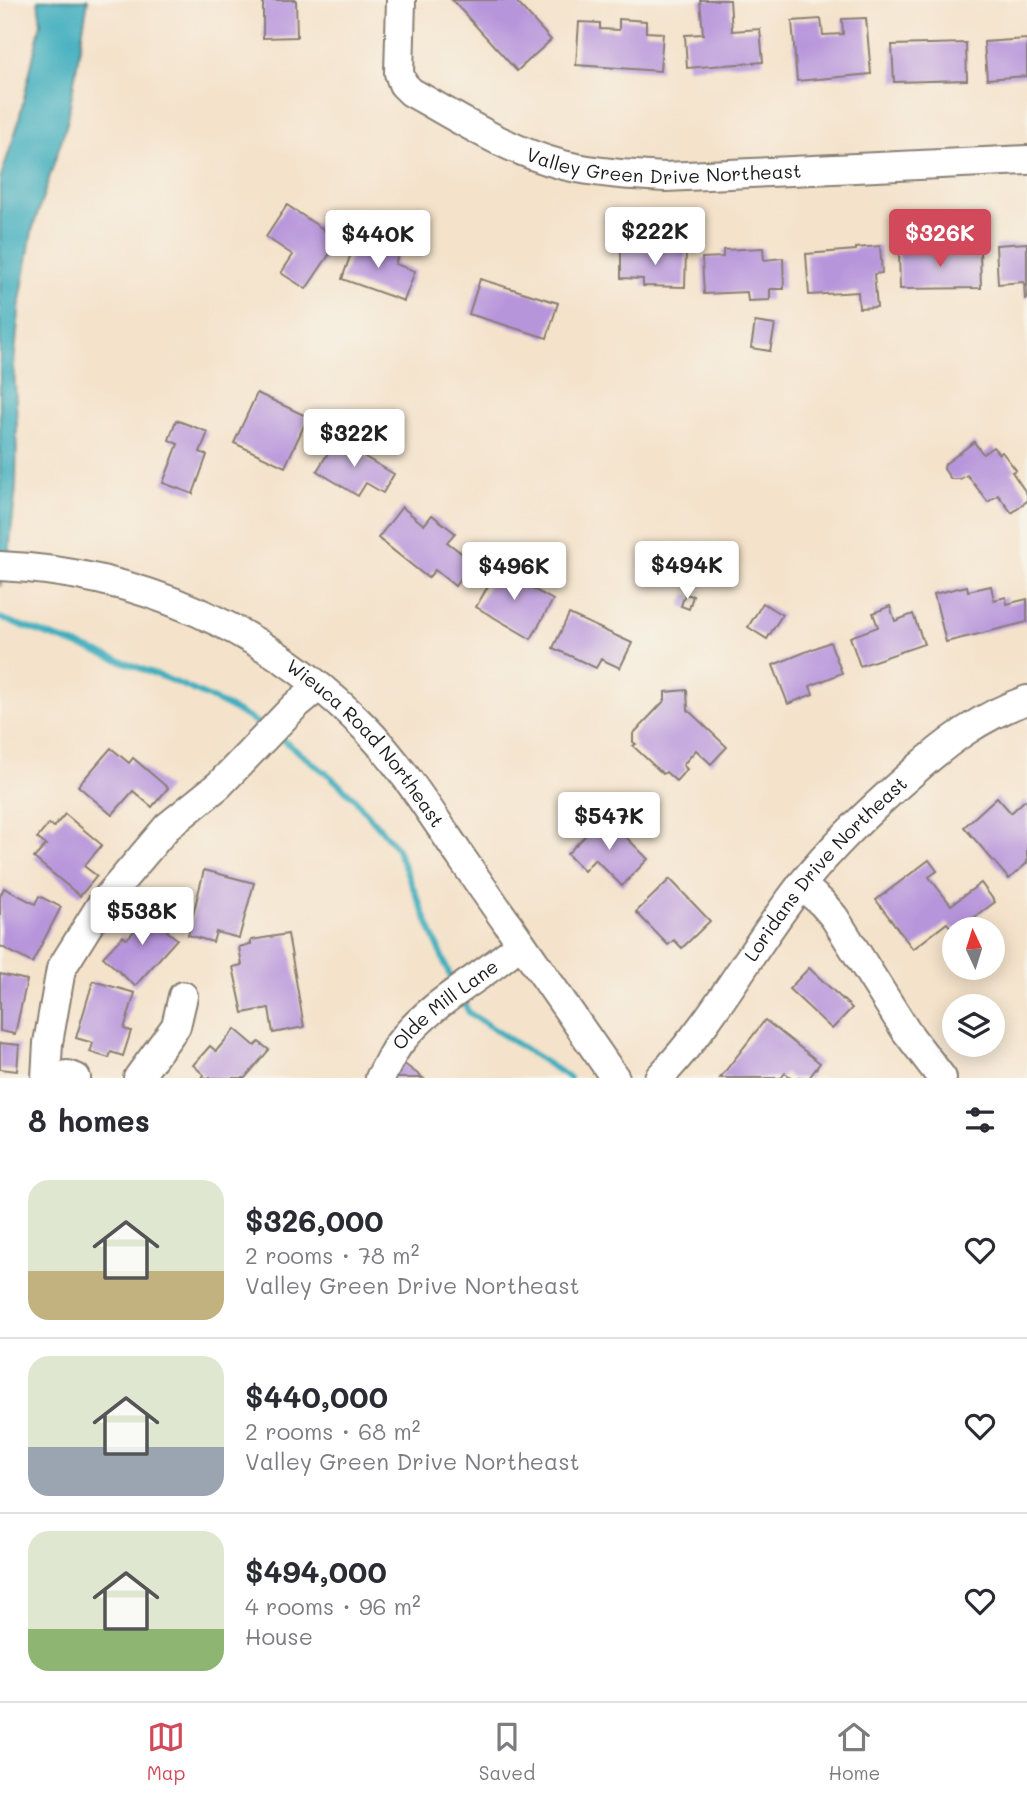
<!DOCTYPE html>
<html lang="en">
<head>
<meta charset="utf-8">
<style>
	body { margin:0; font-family:Mali,sans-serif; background:#f2f2f3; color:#2b2b33; height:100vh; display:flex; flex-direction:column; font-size:26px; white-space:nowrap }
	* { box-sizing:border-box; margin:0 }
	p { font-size:23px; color:#7c7c81 }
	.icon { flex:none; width:38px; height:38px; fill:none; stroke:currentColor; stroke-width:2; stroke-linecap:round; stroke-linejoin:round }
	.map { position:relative; height:1078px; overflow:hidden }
	.panel { display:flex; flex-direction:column; background:#fff; flex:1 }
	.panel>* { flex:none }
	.needle { width:46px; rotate:356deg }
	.controls { position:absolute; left:942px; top:917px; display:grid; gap:14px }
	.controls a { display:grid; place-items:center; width:63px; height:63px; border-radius:50%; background:#fff; box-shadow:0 4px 18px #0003; font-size:35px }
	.price { position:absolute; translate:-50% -60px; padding:0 16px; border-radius:7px; background:#fff; color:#222; font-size:23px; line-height:46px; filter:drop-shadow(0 2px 4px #0008) }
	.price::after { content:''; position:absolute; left:50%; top:42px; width:21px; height:16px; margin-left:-10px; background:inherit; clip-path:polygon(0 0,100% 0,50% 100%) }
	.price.selected { background:#d1495b; color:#fff }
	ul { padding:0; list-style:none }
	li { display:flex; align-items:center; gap:21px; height:175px; padding:0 28px }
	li+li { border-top:2px solid #e1e1e2 }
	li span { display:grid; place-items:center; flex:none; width:196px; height:140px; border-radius:21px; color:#555 }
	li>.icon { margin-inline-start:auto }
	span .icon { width:84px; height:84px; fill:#fffc; stroke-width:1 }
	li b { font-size:30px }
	h2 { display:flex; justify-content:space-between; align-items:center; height:84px; padding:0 28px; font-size:30px }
	.tab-bar { display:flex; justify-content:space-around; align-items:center; height:98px; border-top:2px solid #e1e1e2; background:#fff; font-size:19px; color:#7c7c81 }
	.tab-bar a { display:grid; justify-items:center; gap:4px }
	.tab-bar .selected { color:#d1495b }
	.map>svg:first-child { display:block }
</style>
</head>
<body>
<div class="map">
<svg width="1027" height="1078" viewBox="0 0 1027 1078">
	<rect width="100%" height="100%" fill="#f7f3e8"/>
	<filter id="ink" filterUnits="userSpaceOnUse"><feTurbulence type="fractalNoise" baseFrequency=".0143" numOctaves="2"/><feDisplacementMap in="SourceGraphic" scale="14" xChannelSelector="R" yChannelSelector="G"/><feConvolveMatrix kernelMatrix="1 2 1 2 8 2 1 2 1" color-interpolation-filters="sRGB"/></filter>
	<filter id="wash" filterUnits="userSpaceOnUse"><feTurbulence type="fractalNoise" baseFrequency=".00686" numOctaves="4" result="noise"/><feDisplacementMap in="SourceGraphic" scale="28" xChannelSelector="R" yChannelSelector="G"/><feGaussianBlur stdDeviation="1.57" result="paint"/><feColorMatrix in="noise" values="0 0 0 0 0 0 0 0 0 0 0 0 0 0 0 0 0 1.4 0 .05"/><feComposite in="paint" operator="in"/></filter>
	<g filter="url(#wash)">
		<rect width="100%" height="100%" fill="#f4e2ca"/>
		<!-- water -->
		<path fill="#40aebe" stroke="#2e656d" stroke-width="2" d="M38,0H88L67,123L32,231L20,301L14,365L17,424L16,488L9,552L0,587V180L18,124L41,23Z"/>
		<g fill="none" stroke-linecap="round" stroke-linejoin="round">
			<!-- stream -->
			<g stroke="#40aebe" stroke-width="6">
				<path d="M0,618C86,649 186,679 264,727"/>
				<path d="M276,735L330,776L354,798L396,847L454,985"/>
				<path d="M461,997L469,1013L570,1078"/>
			</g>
		</g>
		<g id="blocks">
			<!-- building -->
			<g fill="#b795db">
				<path d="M263,0H296L297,37L263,38Z"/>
				<path d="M452,0H515L551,40L517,71Z"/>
				<path d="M700,0H730L732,31L760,29L763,62L687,68L685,35L703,34Z"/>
				<path d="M866,18L871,74L797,81L792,21L821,19L823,35L843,34L842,19Z"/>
				<path d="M619,19L646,21V32L663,33L660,71L576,65L579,22L600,23V29L619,30Z"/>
				<path d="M1027,39V76L987,79L984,42Z"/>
				<path d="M966,43L967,80L894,82L892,45Z"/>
				<path d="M287,205L339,240L306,289L281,273L293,255L266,237Z"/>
				<path d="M357,237L399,252L395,264L415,271L404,301L342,279Z"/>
				<path d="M1027,243V299H1025L1024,282L998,284L996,245Z"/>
				<path d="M880,246L882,273L874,274L877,307L859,308L858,292L809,295L806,254L856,250V248Z"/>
				<path d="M763,248L764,260L783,258L784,289H770V300L748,301L747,292L704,294L702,258L723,257V250Z"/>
				<path d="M980,249L981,288L900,289L899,251Z"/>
				<path d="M621,250L686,251L685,287L643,286V279L621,278Z"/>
				<path d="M480,279L558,303L547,338L469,314Z"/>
				<path d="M755,322L775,325L770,351L751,348Z"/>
				<path d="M257,393L308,417L285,467L234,443Z"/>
				<path d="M176,420L208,432L200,452L207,455L193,494L163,483L178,444L169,440Z"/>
				<path d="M336,440L351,449L355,443L369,451L365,457L394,474L383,493L366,483L358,496L317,471Z"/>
				<path d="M974,442L983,454L993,447L999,454L1002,452L1016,470L1012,472L1027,494V501L1012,513L998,495L988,502L967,475L960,479H951L944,469L945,464Z"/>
				<path d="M402,507L424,525L432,515L455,533L447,542L473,562L455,586L435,570L428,578L378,538Z"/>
				<path d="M502,562L521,573L517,580L553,600L531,639L476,607Z"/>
				<path d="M967,586L968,591L991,586L994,600L1006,597L1007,604L1027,599V622L946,642L934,594Z"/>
				<path d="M685,594L693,596L689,609L681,606Z"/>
				<path d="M763,603L782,615L767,639L748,627Z"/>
				<path d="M890,606L895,621L913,614L924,644L860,666L850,637L878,627L873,613Z"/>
				<path d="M569,614L632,643L620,668L601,659L596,668L553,648Z"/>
				<path d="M830,642L842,673L810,686L813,694L788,704L773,665Z"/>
				<path d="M687,690L688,710L727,747L711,764L696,750L683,765L687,769L676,781L666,772L663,774L633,746L636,744L633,742V734L665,700V692Z"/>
				<path d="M111,748L129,763L133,758L168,788L152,807L133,791L112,815L78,786Z"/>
				<path d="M997,797L1011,813L1025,800L1027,802V863L1009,879L964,827Z"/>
				<path d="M65,814L102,845L84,866L97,876L80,896L34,858L46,845L37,838L49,824L54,827Z"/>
				<path d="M605,816L648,859L622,886L595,859L584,871L567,854Z"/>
				<path d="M929,860L937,871L929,877L951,905L981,883L995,902L959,929H954V932L947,923L913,949L876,900Z"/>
				<path d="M204,870L254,883L239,938L216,932L213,942L188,935Z"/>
				<path d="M670,879L710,921L682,948L674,940L668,945L636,912Z"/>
				<path d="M4,888L35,904L39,896L61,907L32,963L0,946V896Z"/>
				<path d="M156,907L174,923L167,931L177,939L135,986L103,957L123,936L127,939Z"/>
				<path d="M288,934L304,1027L273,1033L269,1008L243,1013L233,967L242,965L239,947L251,944V940Z"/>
				<path d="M809,968L852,1008L832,1029L789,989Z"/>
				<path d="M0,974L27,980L15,1034L0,1031Z"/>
				<path d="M93,981L135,993L124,1029L131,1031L123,1056L111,1052L109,1058L90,1052L93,1043L76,1038Z"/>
				<path d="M765,1020L820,1063L809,1078H792L785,1073L781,1078H720Z"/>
				<path d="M235,1029L255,1046L259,1042L269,1050L245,1078H201L204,1075L193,1065L210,1046L216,1051Z"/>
				<path d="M0,1043L19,1045L17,1071L0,1069Z"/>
				<path d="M399,1060L423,1078H385Z"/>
			</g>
		</g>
	</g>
	<g filter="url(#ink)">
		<use href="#blocks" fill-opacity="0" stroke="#887f73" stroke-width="2"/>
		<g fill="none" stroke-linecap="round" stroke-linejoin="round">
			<defs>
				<g id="minor">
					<path id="s1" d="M401,0L399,73L403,84L411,92C460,119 508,151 563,165C596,173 630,175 665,177L1027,160"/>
					<path id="s2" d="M0,566C138,572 268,629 365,728C403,767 432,815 463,860C514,933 565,1005 615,1078"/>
					<path d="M801,885L822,903L834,917L906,1031L942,1078"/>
					<path d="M46,1078L48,1043L61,969L101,905L167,827L219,785L295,706L318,687"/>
					<path d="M50,1078L67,1075L76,1078"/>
					<path d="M138,1078L176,1026L183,996"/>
					<path id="s3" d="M380,1078C387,1066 393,1050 402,1040C434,1000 484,977 521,943"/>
					<path id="s4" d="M659,1078C715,1020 752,947 802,884C834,844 872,808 911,774C947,742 981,716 1027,700"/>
				</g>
			</defs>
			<!-- minor casing -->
			<use href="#minor" stroke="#887f73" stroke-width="32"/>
			<!-- minor -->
			<use href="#minor" stroke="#fff" stroke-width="28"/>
		</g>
	</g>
	<g text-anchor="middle" stroke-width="7" stroke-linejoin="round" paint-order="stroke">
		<!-- street labels -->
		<g font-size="19" fill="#1c1c1c" stroke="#f7f3e8">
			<text dy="7" stroke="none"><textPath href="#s1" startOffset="366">Valley Green Drive Northeast</textPath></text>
			<text dy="7" stroke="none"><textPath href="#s2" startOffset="420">Wieuca Road Northeast</textPath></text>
			<text dy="7" stroke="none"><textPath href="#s4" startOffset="268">Loridans Drive Northeast</textPath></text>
			<text dy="7" stroke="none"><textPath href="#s3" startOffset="100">Olde Mill Lane</textPath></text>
		</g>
	</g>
</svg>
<div class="controls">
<a><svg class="needle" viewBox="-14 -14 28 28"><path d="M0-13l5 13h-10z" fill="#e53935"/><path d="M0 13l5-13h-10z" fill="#7c7c81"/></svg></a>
<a><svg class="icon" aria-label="layers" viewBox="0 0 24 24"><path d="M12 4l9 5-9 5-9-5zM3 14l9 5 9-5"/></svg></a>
</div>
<b class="price" style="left:655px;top:267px">$222K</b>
<b class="price selected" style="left:940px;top:269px">$326K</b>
<b class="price" style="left:378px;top:270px">$440K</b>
<b class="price" style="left:354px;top:469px">$322K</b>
<b class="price" style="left:687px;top:601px">$494K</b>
<b class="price" style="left:514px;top:602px">$496K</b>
<b class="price" style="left:609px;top:852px">$547K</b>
<b class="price" style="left:142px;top:947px">$538K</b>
</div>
<section class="panel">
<h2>8 homes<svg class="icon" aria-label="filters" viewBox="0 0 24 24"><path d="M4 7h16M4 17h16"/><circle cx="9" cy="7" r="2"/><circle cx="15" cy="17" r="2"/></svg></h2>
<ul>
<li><span style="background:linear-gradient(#dfe7d0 65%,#c2b280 0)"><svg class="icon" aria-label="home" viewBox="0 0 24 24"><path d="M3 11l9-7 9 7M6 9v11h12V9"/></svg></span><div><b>$326,000</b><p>2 rooms · 78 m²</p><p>Valley Green Drive Northeast</p></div><svg class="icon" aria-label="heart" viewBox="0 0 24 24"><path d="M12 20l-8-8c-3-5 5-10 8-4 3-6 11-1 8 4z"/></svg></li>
<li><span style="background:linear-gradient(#dfe7d0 65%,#9aa5b1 0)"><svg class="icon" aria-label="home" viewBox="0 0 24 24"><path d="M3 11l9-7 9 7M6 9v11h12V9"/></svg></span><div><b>$440,000</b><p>2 rooms · 68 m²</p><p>Valley Green Drive Northeast</p></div><svg class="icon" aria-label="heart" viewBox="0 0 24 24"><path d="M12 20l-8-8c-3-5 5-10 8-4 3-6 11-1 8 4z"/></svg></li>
<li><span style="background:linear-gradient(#dfe7d0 70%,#8fb573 0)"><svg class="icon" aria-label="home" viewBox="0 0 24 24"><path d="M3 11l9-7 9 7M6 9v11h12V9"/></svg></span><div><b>$494,000</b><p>4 rooms · 96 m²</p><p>House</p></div><svg class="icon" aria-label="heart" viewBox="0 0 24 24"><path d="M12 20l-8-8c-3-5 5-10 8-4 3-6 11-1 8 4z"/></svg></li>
</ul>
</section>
<nav class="tab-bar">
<a class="selected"><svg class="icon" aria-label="map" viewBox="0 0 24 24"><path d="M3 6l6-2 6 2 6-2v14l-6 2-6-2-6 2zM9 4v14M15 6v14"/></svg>Map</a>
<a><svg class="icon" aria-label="saved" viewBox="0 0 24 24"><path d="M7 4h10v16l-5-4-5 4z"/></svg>Saved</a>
<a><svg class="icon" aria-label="home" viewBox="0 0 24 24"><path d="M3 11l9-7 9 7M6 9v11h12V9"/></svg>Home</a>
</nav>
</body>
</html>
